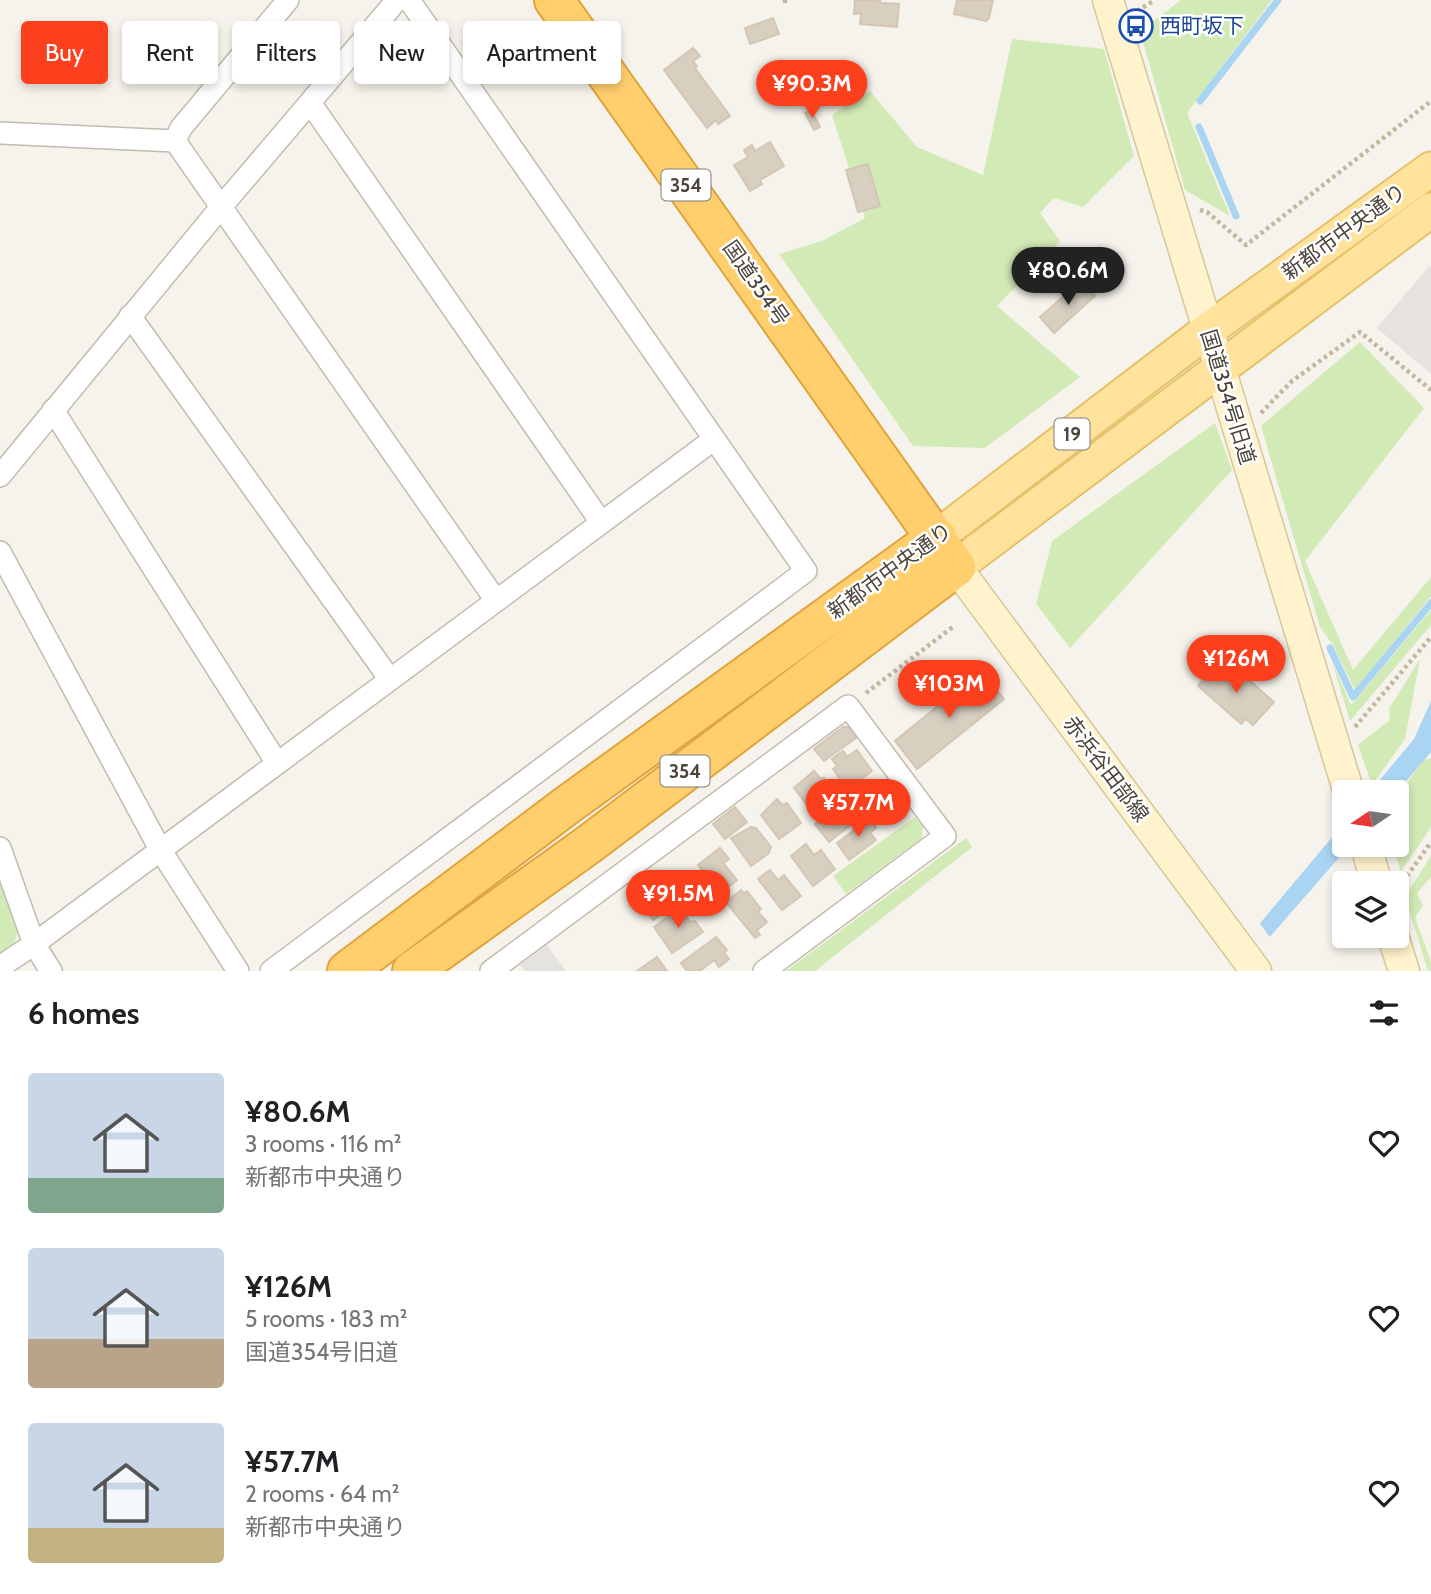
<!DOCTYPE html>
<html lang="en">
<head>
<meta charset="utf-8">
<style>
	body { margin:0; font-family:Cabin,"Noto Sans JP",sans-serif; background:#f6f6f6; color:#202124; height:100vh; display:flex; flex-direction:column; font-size:26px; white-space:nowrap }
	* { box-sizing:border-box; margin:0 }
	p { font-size:23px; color:#757577 }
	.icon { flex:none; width:38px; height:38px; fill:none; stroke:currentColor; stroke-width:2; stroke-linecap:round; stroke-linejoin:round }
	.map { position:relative; height:971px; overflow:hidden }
	.details { display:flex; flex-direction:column; background:#fff; flex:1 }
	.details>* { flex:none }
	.guide { position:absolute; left:21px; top:21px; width:700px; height:63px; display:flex; gap:14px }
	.needle { width:46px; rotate:257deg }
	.controls { position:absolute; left:1332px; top:780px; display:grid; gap:14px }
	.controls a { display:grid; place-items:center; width:77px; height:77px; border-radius:7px; background:#fff; box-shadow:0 4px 10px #0003; font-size:35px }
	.price { position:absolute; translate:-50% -60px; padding:0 16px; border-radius:24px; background:#fc3f1d; color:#fff; font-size:23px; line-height:46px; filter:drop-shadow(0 2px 4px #0008) }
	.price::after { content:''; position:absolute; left:50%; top:42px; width:21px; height:16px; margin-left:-10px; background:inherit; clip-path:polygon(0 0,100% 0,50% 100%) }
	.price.current { background:#222; color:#fff }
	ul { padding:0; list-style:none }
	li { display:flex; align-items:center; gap:21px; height:175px; padding:0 28px }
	li span { display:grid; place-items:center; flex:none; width:196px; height:140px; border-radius:7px; color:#555 }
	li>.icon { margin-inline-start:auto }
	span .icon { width:84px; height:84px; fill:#fffc; stroke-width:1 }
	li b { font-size:30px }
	h2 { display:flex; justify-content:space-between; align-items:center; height:84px; padding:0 28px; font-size:30px }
	.pill { padding:0 24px; border-radius:7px; background:#fff; box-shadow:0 4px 10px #0003; font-size:24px; line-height:63px }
	.pill.current { background:#fc3f1d; color:#fff }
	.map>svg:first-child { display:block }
</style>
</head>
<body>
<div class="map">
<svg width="1431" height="971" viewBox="0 0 1431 971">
	<rect width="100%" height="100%" fill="#f6f3ec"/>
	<!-- industrial -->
	<path fill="#e6e2dd" d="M1429,266L1431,268V374L1377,328Z"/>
	<!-- green -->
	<g fill="#d2eab5">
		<path d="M1181,0H1272L1187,113L1230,216L1185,190L1140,31Z"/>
		<path d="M1012,39L1104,49L1134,156L1083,207L1054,198L1040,213L1060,241L997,306L1080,377L985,448L913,446L779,254L822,241L865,218L832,115L870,91L917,147L983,175Z"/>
		<path d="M1360,342L1424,408L1305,561L1353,670L1431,577V596L1355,690L1333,645L1320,627L1261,426Z"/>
		<path d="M1215,423L1232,470L1070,648L1036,604L1052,541Z"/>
		<path d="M1431,610V625L1350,721L1332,662L1351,705Z"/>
		<path d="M1420,659L1405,739L1372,785L1358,745L1390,720L1389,709Z"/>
		<path d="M1431,758V827L1401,872L1392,845H1396L1397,795L1424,760Z"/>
		<path d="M915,817L923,826L922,838L846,894L833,876Z"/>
		<path d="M966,838L972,847L815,971H786Z"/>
		<path d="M1431,856V877L1417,893L1423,906L1415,917L1431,962V971H1428L1405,897Z"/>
		<path d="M0,880L18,932L14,943L0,953Z"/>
	</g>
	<!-- parking -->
	<path fill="#e5e3e0" d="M547,945L566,971H525L520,965Z"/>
	<!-- water -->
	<g fill="#a9d4f2">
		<path d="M1431,701V752L1396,793H1369L1414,739Z"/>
		<path d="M1344,823V845H1350L1240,971H1220Z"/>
	</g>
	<!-- pier -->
	<path fill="#f6f3ec" d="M1258,921L1272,940L1245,971H1218Z"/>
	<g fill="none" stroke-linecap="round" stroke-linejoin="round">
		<!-- stream -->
		<g stroke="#a9d4f2" stroke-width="7">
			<path d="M1200,101L1278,0"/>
			<path d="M1199,127L1236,216"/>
			<path d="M1330,648L1353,697L1431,603"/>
		</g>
	</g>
	<!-- building -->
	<g fill="#d8cfc1" stroke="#d3c7b4" stroke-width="2">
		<path d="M855,0H880V3L899,4L897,27L860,24L861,13L854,14Z"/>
		<path d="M957,0H993L989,18L986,21L954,14Z"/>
		<path d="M773,18L779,34L750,44L745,28Z"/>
		<path d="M693,48L700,56L693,61L697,66L695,68L730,116L718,124L716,120L707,128L664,70Z"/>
		<path d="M811,110L820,127L814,130L805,113Z"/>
		<path d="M770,142L784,166L760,180L762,184L750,191L734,165L748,157L744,150L752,145L755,151Z"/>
		<path d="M868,164L880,206L858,212L846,170Z"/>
		<path d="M1082,280L1095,296L1054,333L1040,317Z"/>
		<path d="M1215,665L1224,673L1228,668L1237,676L1240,672L1274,702L1253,725L1246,719L1241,724L1198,686Z"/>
		<path d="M981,671L1004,699L917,769L895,741Z"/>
		<path d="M843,727H849L856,738L824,761L814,749Z"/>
		<path d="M857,750L872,771L847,789L833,769L837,766L832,759L843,751L847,757Z"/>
		<path d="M814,771L821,779L824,778L838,796L815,815L794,788Z"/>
		<path d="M856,792L870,809L829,842L815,824Z"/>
		<path d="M898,795L908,809L892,821L881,806Z"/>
		<path d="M777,799L782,805L787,803L801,823L779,839L761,815Z"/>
		<path d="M735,807L747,822L725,839L713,824Z"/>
		<path d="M872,817L876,828L870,833L876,840L849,860L837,843Z"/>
		<path d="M751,827L756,828L771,847L769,853L751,866L731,838Z"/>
		<path d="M806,844L814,855L821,850L835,869L813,886L791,856Z"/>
		<path d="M720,848L729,859L723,863L737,880L720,894L698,865Z"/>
		<path d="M770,870L778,880L784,875L801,896L782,910L758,879Z"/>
		<path d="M657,871L679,901L653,920L632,889Z"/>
		<path d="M741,890L744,893L747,891L761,909L758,912L767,922L757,930L760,935L755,938L726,902Z"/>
		<path d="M680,908L690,922L695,921L703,932L672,953L654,927Z"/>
		<path d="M716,937L727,950L724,953L729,959L719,967L714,960L700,971H687L681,963Z"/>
		<path d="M657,957L667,971H637Z"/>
	</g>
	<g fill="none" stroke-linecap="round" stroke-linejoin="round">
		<defs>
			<g id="street">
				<path d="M288,0L181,128L175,141L495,599"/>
				<path d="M311,104L601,522"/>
				<path d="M0,133L175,141"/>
				<path d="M130,316L389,678"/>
				<path d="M53,410L277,763"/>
				<path d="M0,476L221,207L397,0"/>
				<path d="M0,552L161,851L238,971"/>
				<path d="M0,848L34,944L0,967"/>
				<path d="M51,971L34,944L713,440"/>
				<path d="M271,971L806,571L409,0"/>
				<path d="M491,971L848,706L945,836L764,971"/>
			</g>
			<g id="secondary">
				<path d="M1108,0L1349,793"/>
				<path d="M956,567L1256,971"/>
				<path d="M1369,857L1377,884"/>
				<path d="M1393,936L1404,971"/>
			</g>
			<g id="primary">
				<path d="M937,537L1208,330L1431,169"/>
				<path d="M956,567L1431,210"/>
			</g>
			<g id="highway">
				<path d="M347,971L566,806L937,537"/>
				<path d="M412,971L588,845L956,567L554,0"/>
			</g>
		</defs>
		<!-- street casing -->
		<use href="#street" stroke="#c2bbae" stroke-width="24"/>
		<!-- secondary casing -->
		<use href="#secondary" stroke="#d6c79b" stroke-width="33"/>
		<!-- primary casing -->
		<use href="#primary" stroke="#e6c16a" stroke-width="37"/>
		<!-- highway casing -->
		<use href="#highway" stroke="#e0a43c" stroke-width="42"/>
		<!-- path -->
		<g stroke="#c4b79f" stroke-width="4.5" stroke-dasharray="3.5 3.5" stroke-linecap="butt">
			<path d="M785,0V3"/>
			<path d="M1137,11L1155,0"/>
			<path d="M1200,210L1207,212L1246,245L1431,101"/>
			<path d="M1261,413L1292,381L1360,332L1431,390"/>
			<path d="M866,693L954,626"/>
			<path d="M1355,727L1431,637"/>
			<path d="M1403,882L1431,842"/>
		</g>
		<!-- street -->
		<use href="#street" stroke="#fff" stroke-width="21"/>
		<!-- secondary -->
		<use href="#secondary" stroke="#fff3cd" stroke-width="30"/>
		<!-- primary -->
		<use href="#primary" stroke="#ffe39c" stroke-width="33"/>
		<!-- highway -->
		<use href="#highway" stroke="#ffcf6e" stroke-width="38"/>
	</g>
	<!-- icons -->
	<defs>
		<symbol id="bus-ring" viewBox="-11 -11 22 22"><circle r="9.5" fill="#fff" stroke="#1a4fb4" stroke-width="1.5"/><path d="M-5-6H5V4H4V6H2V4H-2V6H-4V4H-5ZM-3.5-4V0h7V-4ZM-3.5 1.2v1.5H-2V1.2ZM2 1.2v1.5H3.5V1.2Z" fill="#1a4fb4"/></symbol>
	</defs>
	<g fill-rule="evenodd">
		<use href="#bus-ring" x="1117" y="7" width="38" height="38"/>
	</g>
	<g text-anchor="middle" stroke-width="5" stroke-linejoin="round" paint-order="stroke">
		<!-- shield labels -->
		<g fill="#fff" stroke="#817c74" stroke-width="2">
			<rect x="661.5" y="169.5" width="49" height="31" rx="5"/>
			<rect x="1054.5" y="418.5" width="35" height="31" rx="5"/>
			<rect x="660.5" y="755.5" width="49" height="31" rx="5"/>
		</g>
		<g font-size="19" font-weight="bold" fill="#4b4439">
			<text x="686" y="192">354</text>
			<text x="1072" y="441">19</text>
			<text x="685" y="778">354</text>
		</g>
		<!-- transit labels -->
		<g font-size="21" fill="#164399" stroke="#fff" text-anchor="start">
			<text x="1160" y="33">西町坂下</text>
		</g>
		<!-- street labels -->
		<g font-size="21" fill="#4b4439" stroke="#fff">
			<text transform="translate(1344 232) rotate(-36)" y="7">新都市中央通り</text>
			<text transform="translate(756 283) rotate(55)" y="7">国道354号</text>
			<text transform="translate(1228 397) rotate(73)" y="7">国道354号旧道</text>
			<text transform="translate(890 571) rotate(-36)" y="7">新都市中央通り</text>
			<text transform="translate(1106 769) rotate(53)" y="7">赤浜谷田部線</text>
		</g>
	</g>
</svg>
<div class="controls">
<a><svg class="needle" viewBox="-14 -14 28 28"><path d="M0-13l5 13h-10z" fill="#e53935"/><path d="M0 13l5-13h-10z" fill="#757577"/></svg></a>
<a><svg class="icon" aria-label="layers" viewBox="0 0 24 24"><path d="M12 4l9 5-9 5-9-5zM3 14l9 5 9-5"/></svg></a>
</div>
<b class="price" style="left:812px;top:120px">¥90.3M</b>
<b class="price current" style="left:1068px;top:307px">¥80.6M</b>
<b class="price" style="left:1236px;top:695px">¥126M</b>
<b class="price" style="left:949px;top:720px">¥103M</b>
<b class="price" style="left:858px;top:839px">¥57.7M</b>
<b class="price" style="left:678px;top:930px">¥91.5M</b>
<div class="guide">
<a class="pill current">Buy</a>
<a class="pill">Rent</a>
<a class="pill">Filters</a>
<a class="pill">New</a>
<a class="pill">Apartment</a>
</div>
</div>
<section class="details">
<h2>6 homes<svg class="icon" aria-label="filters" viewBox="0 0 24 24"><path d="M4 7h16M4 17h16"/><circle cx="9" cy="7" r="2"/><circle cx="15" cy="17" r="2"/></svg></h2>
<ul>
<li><span style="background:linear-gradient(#c9d6e8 75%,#7fa58c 0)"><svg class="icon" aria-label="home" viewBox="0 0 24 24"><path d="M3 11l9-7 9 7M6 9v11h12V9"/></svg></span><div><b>¥80.6M</b><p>3 rooms · 116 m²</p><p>新都市中央通り</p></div><svg class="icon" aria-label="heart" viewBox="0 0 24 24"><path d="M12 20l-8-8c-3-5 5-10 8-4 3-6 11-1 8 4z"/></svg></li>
<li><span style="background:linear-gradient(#c9d6e8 65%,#b9a48a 0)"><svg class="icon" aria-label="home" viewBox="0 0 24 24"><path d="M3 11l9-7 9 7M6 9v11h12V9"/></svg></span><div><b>¥126M</b><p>5 rooms · 183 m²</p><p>国道354号旧道</p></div><svg class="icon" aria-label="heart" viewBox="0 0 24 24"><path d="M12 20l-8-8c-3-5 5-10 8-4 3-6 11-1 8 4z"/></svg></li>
<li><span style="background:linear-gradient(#c9d6e8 75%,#c2b280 0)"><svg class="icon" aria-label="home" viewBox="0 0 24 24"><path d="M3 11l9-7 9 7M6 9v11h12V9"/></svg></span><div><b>¥57.7M</b><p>2 rooms · 64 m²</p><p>新都市中央通り</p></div><svg class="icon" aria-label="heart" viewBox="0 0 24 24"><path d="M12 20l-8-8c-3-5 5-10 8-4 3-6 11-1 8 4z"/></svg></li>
</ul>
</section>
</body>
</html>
